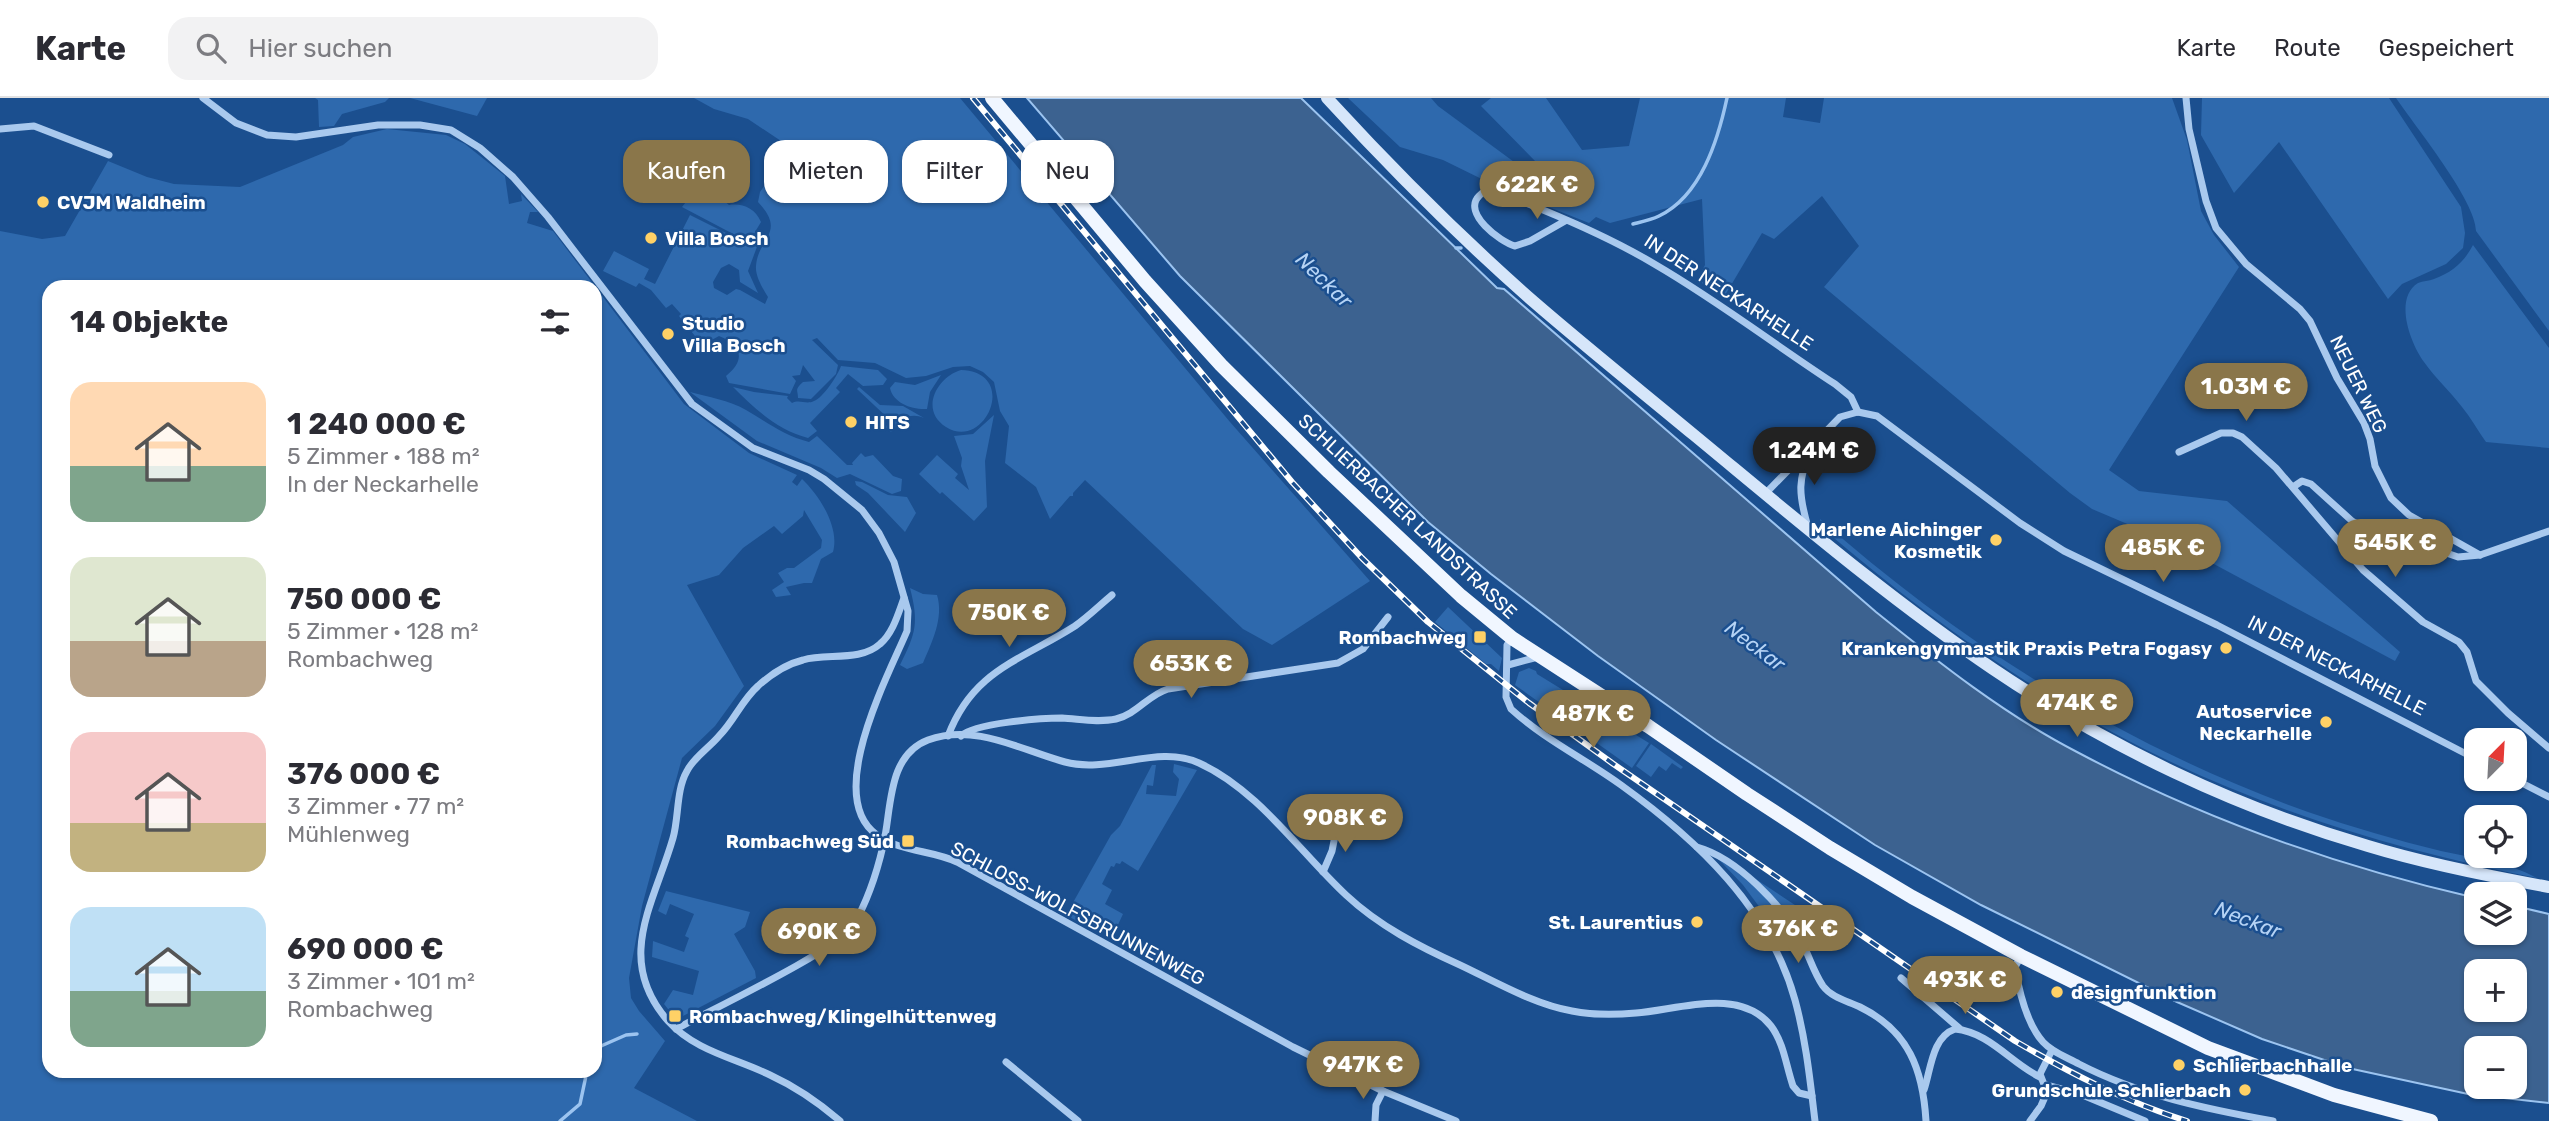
<!DOCTYPE html>
<html lang="de">
<head>
<meta charset="utf-8">
<style>
	body { margin:0; font-family:Rubik,sans-serif; background:#f2f2f3; color:#2b2b33; height:100vh; display:flex; flex-direction:column; font-size:26px; white-space:nowrap }
	* { box-sizing:border-box; margin:0 }
	p { font-size:23px; color:#7c7c81 }
	.icon { flex:none; width:38px; height:38px; fill:none; stroke:currentColor; stroke-width:2; stroke-linecap:round; stroke-linejoin:round }
	.map { position:relative; flex:1; overflow:hidden }
	.drawer { position:absolute; left:42px; top:182px; width:560px; height:798px; display:flex; flex-direction:column; background:#fff; border-radius:21px; box-shadow:0 2px 5px #0004 }
	.drawer>* { flex:none }
	.hud { position:absolute; left:623px; top:42px; width:665px; height:63px; display:flex; gap:14px }
	.needle { width:46px; rotate:24deg }
	.controls { position:absolute; left:2464px; top:630px; display:grid; gap:14px }
	.controls a { display:grid; place-items:center; width:63px; height:63px; border-radius:14px; background:#fff; box-shadow:0 2px 5px #0004; font-size:35px }
	.price { position:absolute; translate:-50% -60px; padding:0 16px; border-radius:24px; background:#8a764a; color:#fff; font-size:23px; line-height:46px; filter:drop-shadow(0 2px 4px #0008) }
	.price::after { content:''; position:absolute; left:50%; top:42px; width:21px; height:16px; margin-left:-10px; background:inherit; clip-path:polygon(0 0,100% 0,50% 100%) }
	.price.active { background:#222; color:#fff }
	ul { padding:0; list-style:none }
	li { display:flex; align-items:center; gap:21px; height:175px; padding:0 28px }
	li span { display:grid; place-items:center; flex:none; width:196px; height:140px; border-radius:21px; color:#555 }
	li>.icon { margin-inline-start:auto }
	span .icon { width:84px; height:84px; fill:#fffc; stroke-width:1 }
	li b { font-size:30px }
	h2 { display:flex; justify-content:space-between; align-items:center; height:84px; padding:0 28px; font-size:30px }
	.tag { padding:0 24px; border-radius:21px; background:#fff; box-shadow:0 2px 5px #0004; font-size:24px; line-height:63px }
	.tag.active { background:#8a764a; color:#fff }
	header { display:flex; align-items:center; gap:42px; box-sizing:border-box; height:98px; padding:0 35px; background:#fff; border-bottom:2px solid #e1e1e2 }
	header strong { font-size:33px }
	nav { display:flex; gap:38px; margin-inline-start:auto; font-size:24px }
	.search { width:490px; height:63px; background:#f2f2f3; display:flex; align-items:center; gap:18px; box-sizing:border-box; padding:0 24px; border-radius:21px; color:#7c7c81; font-size:26px }
	.map>svg:first-child { display:block }
</style>
</head>
<body>
<header>
<strong>Karte</strong>
<div class="search"><svg class="icon" aria-label="search" viewBox="0 0 24 24"><circle cx="10" cy="10" r="6"/><path d="M15 15l6 6"/></svg>Hier suchen</div>
<nav><a>Karte</a><a>Route</a><a>Gespeichert</a></nav>
</header>
<div class="map">
<svg width="2549" height="1023" viewBox="0 0 2549 1023">
	<rect width="100%" height="100%" fill="#1b4f8f"/>
	<!-- green -->
	<g fill="#2e69ad" fill-rule="evenodd">
		<path d="M315,0H389L385,4L342,16L334,28L319,29L318,2Z"/>
		<path d="M410,0H487L477,18Z"/>
		<path d="M694,0H960L1230,324L1370,483L1272,547L1243,531L1085,382L1073,395V398H1070L1050,421L1036,389L1005,365L1009,328L1000,313L994,284L983,274L970,268L953,269L926,278L906,280L875,265L838,262L817,240L812,242L838,267L836,276L811,301L798,300C798,292 794,292 803,284L815,283L803,267L800,277L792,278L796,283L790,296L729,285L726,278C746,262 742,247 719,238L708,244L699,243L679,218L681,216L672,206L666,210L651,192L639,185L636,189L603,173L614,153L649,171L644,181L655,186L690,117L736,140L737,138L682,109L697,90L687,82C694,77 703,70 711,78L710,91L729,107C742,105 755,110 761,124L755,134L761,138L748,173L758,195L740,184L739,172L729,166L721,170L713,184L714,190L727,197L736,191L740,192L765,206L768,199C763,191 755,178 756,168C758,139 787,135 758,104L760,94L781,64L784,45L748,21L714,11Z"/>
		<path d="M1348,0H1431L1438,8L1525,72L1535,63L1481,8L1491,0H1546L1582,52L1629,48L1640,0H1786L1783,19L1820,25L1824,0H2172L2187,42L2201,113L2214,137L2239,169L2109,372L2139,393L2227,403L2400,554L2395,563L2184,450L2092,411L2070,395L1824,189L1859,148L1822,98L1774,141L1762,135L1724,199L1697,182L1705,167L1702,101L1610,125L1596,119L1589,125L1498,89L1443,62L1400,49Z"/>
		<path d="M2202,0H2389L2461,109L2465,135L2463,150L2446,166L2402,186L2388,201L2279,44L2234,95L2201,37Z"/>
		<path d="M2396,0H2549V233L2476,133C2476,103 2415,28 2396,0Z"/>
		<path d="M387,31L446,37L465,46L505,78L509,106L522,103L521,96L538,114H530L527,125L553,133L684,306L749,355L797,377L792,384L797,388L802,381C819,397 840,429 833,454L821,461L812,485H804L786,489L791,497L776,499L772,492L784,484L778,475L787,470H794L821,450L822,442L804,412L803,418L782,436L774,428L743,450L719,477L687,487L744,588L715,628L682,660L642,808L629,880L631,900L639,913L665,943L634,990L697,1023H0V133L42,141L65,138L108,63L147,79L174,86L240,89L343,47L353,39ZM49,189H595V973H49Z"/>
		<path d="M2473,147L2549,250V350L2486,344C2478,333 2471,320 2462,309C2450,293 2435,280 2424,264C2411,246 2393,201 2418,185C2423,183 2429,183 2434,181C2453,174 2464,164 2473,147Z"/>
		<path d="M841,268L878,272L887,281L883,287L863,288L848,276L836,290L840,294L810,325L817,333L808,340C777,332 755,311 733,289L754,294L788,298L787,300L792,305C800,301 806,307 814,303C823,300 838,277 841,268Z"/>
		<path d="M961,272C1020,274 985,354 946,329C919,312 937,279 961,272Z"/>
		<path d="M941,277L930,294L927,311C912,312 893,305 890,290L895,284L915,287Z"/>
		<path d="M859,289L880,307L903,308L924,320C908,313 901,323 891,334L885,329L891,323L857,291Z"/>
		<path d="M690,294C708,299 729,302 746,312C768,325 785,338 809,344L817,338L847,367H853L852,365L861,355L865,359L873,357L893,378L902,381L901,393L892,396L850,376L837,380L821,370L757,343Z"/>
		<path d="M994,317L985,363L987,409L974,423L942,394L940,396L919,376L937,357L958,376L955,380L969,392L961,368L962,360L954,338L973,336Z"/>
		<path d="M855,383L862,384L888,397L907,399L916,415L905,434L868,395L856,387Z"/>
		<path d="M1820,421C1963,548 2128,650 2308,714C2352,729 2396,742 2441,753C2473,760 2508,764 2537,780C2390,751 2244,706 2112,634C2007,577 1912,507 1822,430Z"/>
		<path d="M910,490L923,496L937,497C944,520 932,544 923,565L907,571L900,567C916,535 919,525 910,490Z"/>
		<path d="M1448,509L1502,560L1499,573L1491,566H1486L1435,524Z"/>
		<path d="M1529,570L1536,573L1537,576L1649,645L1632,670L1515,587L1519,574Z"/>
		<path d="M1651,646L1683,669L1681,671L1672,665L1666,673L1659,668L1651,679L1636,668Z"/>
		<path d="M1174,666L1197,672L1138,773L1122,763L1120,766L1116,765L1114,769L1111,768L1102,786L1112,792L1105,806L1123,816L1117,829L1105,823L1099,835L1066,817L1111,737L1120,728L1152,667H1156L1153,688L1147,687L1146,696L1176,698L1179,681L1173,674Z"/>
		<path d="M1706,748L1816,821L1781,838L1743,787Z"/>
		<path d="M666,793L750,814L745,829L734,836L755,873L756,880L683,918L672,916L664,906L673,892L693,897L699,873L652,859L653,843L684,854L689,840L685,838L694,816L670,806L666,817L658,813Z"/>
	</g>
	<!-- water -->
	<path fill="#3c6290" stroke="#9cc4f0" stroke-width="2" fill-rule="evenodd" d="M1027,0H1301L1497,190L1504,191L1876,514C1938,564 2005,617 2077,654C2205,722 2336,768 2476,800V835H2515V808L2549,816V1005L2468,996L2348,970L2262,941L2177,904L1981,807L1875,747L1716,642L1598,558L1491,476L1428,424L1180,178ZM2515,873V912H2476V873ZM2515,950V989H2476V950Z"/>
	<g fill="none" stroke-linecap="round" stroke-linejoin="round">
		<!-- stream -->
		<g stroke="#9cc4f0" stroke-width="3.5">
			<path d="M1633,126C1641,124 1651,122 1659,118C1701,98 1718,42 1727,0"/>
			<path d="M1456,150H1461"/>
			<path d="M595,960L601,948L626,937L637,936"/>
			<path d="M560,1023L580,1006L587,973"/>
		</g>
		<!-- street -->
		<g stroke="#a9c9ee" stroke-width="7">
			<path d="M203,0L236,25L267,37L296,39L378,27H420L451,32L480,50L513,79L548,119L692,306L753,350L809,372L824,381L862,412L879,435L894,464L908,513L907,533C888,578 823,699 877,737C900,754 932,752 957,764L1293,949L1383,993L1456,1023"/>
			<path d="M2186,0L2189,31L2206,103L2216,130L2246,166L2300,211L2310,223L2337,280L2364,325L2370,341L2375,368L2391,400L2409,417L2480,457"/>
			<path d="M0,31L34,28L109,57"/>
			<path d="M1565,123L1530,143L1515,148C1500,144 1462,115 1479,98C1484,92 1489,93 1495,93C1548,113 1608,138 1656,167C1718,203 1775,247 1835,286L1851,299L1858,314"/>
			<path d="M2179,354L2221,335H2233L2242,339L2276,370L2363,472L2423,524L2459,544L2467,554L2476,583L2508,615L2549,650"/>
			<path d="M2293,389L2302,383L2311,386L2352,423L2374,435L2420,446L2458,459L2480,457L2549,433"/>
			<path d="M1765,396L1840,319L1858,314L1877,318L2020,425L2064,453L2217,527L2476,661"/>
			<path d="M1808,429C1798,395 1798,382 1811,349"/>
			<path d="M1512,540L1507,547L1506,599L1511,611C1544,641 1585,661 1621,687C1696,741 1770,810 1795,902C1806,942 1810,982 1815,1023"/>
			<path d="M1508,567L1538,559"/>
			<path d="M948,638C973,572 1020,563 1075,528C1088,519 1100,507 1112,497"/>
			<path d="M961,638C974,625 1042,620 1062,620C1080,621 1098,625 1116,621C1137,616 1148,597 1168,591L1338,565L1363,551L1388,519"/>
			<path d="M2514,681L2549,699"/>
			<path d="M1697,749C1737,760 1783,808 1802,844C1809,858 1814,875 1823,888C1832,900 1848,903 1860,909C1909,933 1923,972 1926,1023"/>
			<path d="M1323,774L1332,753L1337,728"/>
			<path d="M2021,858L2015,869C2019,893 2026,925 2043,944C2052,954 2066,959 2079,966C2139,997 2206,1011 2273,1023"/>
			<path d="M1901,880L1959,930"/>
			<path d="M676,931C707,914 841,850 853,828C867,804 877,774 883,748C892,713 886,658 928,642C975,625 1021,652 1065,664C1109,676 1158,646 1199,665C1257,691 1300,754 1346,797C1379,828 1420,849 1460,867C1494,883 1535,907 1572,913C1592,917 1615,917 1636,915C1677,912 1740,888 1771,928C1784,945 1786,968 1793,988L1799,995L1812,998"/>
			<path d="M1006,964L1078,1023"/>
			<path d="M2046,987L2080,996L2145,1023"/>
			<path d="M1924,992C1931,971 1932,939 1955,931C1989,934 2011,965 2040,979"/>
			<path d="M840,1023C818,1004 796,989 770,977C735,960 695,953 668,923C614,861 654,806 673,740C679,719 676,692 687,673C694,659 709,650 719,638C734,623 742,602 758,588C770,577 787,566 803,562C827,555 860,564 880,546C893,535 898,516 904,500"/>
			<path d="M1375,1023L1376,1007L1383,993"/>
			<path d="M2030,1023L2041,1008L2047,994L2040,976L2052,952"/>
		</g>
		<!-- secondary -->
		<path stroke="#d6e6fa" stroke-width="12" d="M1327,0C1392,71 1461,140 1534,204C1586,249 1641,293 1694,337C1791,417 1888,500 1993,571C2107,648 2236,710 2368,748C2427,766 2488,778 2549,789"/>
		<!-- primary -->
		<path stroke="#f0f6ff" stroke-width="14" d="M992,0L1145,183L1221,267L1329,374L1461,498L1512,540L1648,628L1747,696L1830,750L1912,799L2021,858L2208,950L2334,997L2431,1023"/>
		<defs>
			<path id="rail" d="M973,0L1292,384L1362,460L1428,524L1529,605L1612,665L2015,943C2070,975 2126,1004 2187,1023"/>
		</defs>
		<!-- rail casing -->
		<use href="#rail" stroke="#fff" stroke-width="6"/>
		<!-- rail -->
		<use href="#rail" stroke="#1b4f8f" stroke-width="3.5" stroke-dasharray="10" stroke-linecap="butt"/>
	</g>
	<!-- markers -->
	<g fill="#ffd166" stroke="#1b4f8f" stroke-width="2.5">
		<circle cx="43" cy="104" r="7"/>
		<circle cx="651" cy="140" r="7"/>
		<circle cx="668" cy="236" r="7"/>
		<circle cx="851" cy="324" r="7"/>
		<circle cx="1996" cy="442" r="7"/>
		<rect x="1473" y="532" width="14" height="14" rx="3.5"/>
		<circle cx="2226" cy="550" r="7"/>
		<circle cx="2326" cy="624" r="7"/>
		<rect x="901" y="736" width="14" height="14" rx="3.5"/>
		<circle cx="1697" cy="824" r="7"/>
		<circle cx="2057" cy="894" r="7"/>
		<rect x="668" y="911" width="14" height="14" rx="3.5"/>
		<circle cx="2179" cy="967" r="7"/>
		<circle cx="2245" cy="992" r="7"/>
	</g>
	<g text-anchor="middle" stroke-width="5" stroke-linejoin="round" paint-order="stroke">
		<!-- poi labels -->
		<g font-size="19" font-weight="bold" fill="#fff" stroke="#1b4f8f" text-anchor="start">
			<text x="57" y="111">CVJM Waldheim</text>
			<text x="665" y="147">Villa Bosch</text>
			<text x="682" y="232">Studio<tspan x="682" dy="22">Villa Bosch</tspan></text>
			<text x="865" y="331">HITS</text>
			<text x="1982" y="438" text-anchor="end">Marlene Aichinger<tspan x="1982" dy="22">Kosmetik</tspan></text>
			<text x="1466" y="546" text-anchor="end">Rombachweg</text>
			<text x="2212" y="557" text-anchor="end">Krankengymnastik Praxis Petra Fogasy</text>
			<text x="2312" y="620" text-anchor="end">Autoservice<tspan x="2312" dy="22">Neckarhelle</tspan></text>
			<text x="894" y="750" text-anchor="end">Rombachweg Süd</text>
			<text x="1683" y="831" text-anchor="end">St. Laurentius</text>
			<text x="2071" y="901">designfunktion</text>
			<text x="689" y="925">Rombachweg/Klingelhüttenweg</text>
			<text x="2193" y="974">Schlierbachhalle</text>
			<text x="2231" y="999" text-anchor="end">Grundschule Schlierbach</text>
		</g>
		<!-- street labels -->
		<g font-size="19" fill="#fff" stroke="#1b4f8f">
			<text transform="translate(1729 194) rotate(33)" y="7">IN DER NECKARHELLE</text>
			<text transform="translate(2359 286) rotate(64)" y="7">NEUER WEG</text>
			<text transform="translate(1408 418) rotate(43)" y="7">SCHLIERBACHER LANDSTRASSE</text>
			<text transform="translate(2337 567) rotate(27)" y="7">IN DER NECKARHELLE</text>
			<text transform="translate(1078 815) rotate(28)" y="7">SCHLOSS-WOLFSBRUNNENWEG</text>
		</g>
		<!-- water labels -->
		<g font-size="21" font-style="italic" fill="#b5d3f5" stroke="#1b4f8f">
			<text transform="translate(1324 182) rotate(44)" y="7">Neckar</text>
			<text transform="translate(1755 548) rotate(37)" y="7">Neckar</text>
			<text transform="translate(2248 822) rotate(21)" y="7">Neckar</text>
		</g>
	</g>
</svg>
<div class="controls">
<a><svg class="needle" viewBox="-14 -14 28 28"><path d="M0-13l5 13h-10z" fill="#e53935"/><path d="M0 13l5-13h-10z" fill="#7c7c81"/></svg></a>
<a><svg class="icon" aria-label="locate" viewBox="0 0 24 24"><circle cx="12" cy="12" r="6"/><path d="M12 2v4M12 18v4M2 12h4M18 12h4"/></svg></a>
<a><svg class="icon" aria-label="layers" viewBox="0 0 24 24"><path d="M12 4l9 5-9 5-9-5zM3 14l9 5 9-5"/></svg></a>
<a>+</a>
<a>−</a>
</div>
<b class="price" style="left:1537px;top:123px">622K €</b>
<b class="price" style="left:2246px;top:325px">1.03M €</b>
<b class="price active" style="left:1814px;top:389px">1.24M €</b>
<b class="price" style="left:2395px;top:481px">545K €</b>
<b class="price" style="left:2163px;top:486px">485K €</b>
<b class="price" style="left:1009px;top:551px">750K €</b>
<b class="price" style="left:1191px;top:602px">653K €</b>
<b class="price" style="left:2077px;top:641px">474K €</b>
<b class="price" style="left:1593px;top:652px">487K €</b>
<b class="price" style="left:1345px;top:756px">908K €</b>
<b class="price" style="left:1798px;top:867px">376K €</b>
<b class="price" style="left:819px;top:870px">690K €</b>
<b class="price" style="left:1965px;top:918px">493K €</b>
<b class="price" style="left:1363px;top:1003px">947K €</b>
<div class="hud">
<a class="tag active">Kaufen</a>
<a class="tag">Mieten</a>
<a class="tag">Filter</a>
<a class="tag">Neu</a>
</div>
<section class="drawer">
<h2>14 Objekte<svg class="icon" aria-label="filters" viewBox="0 0 24 24"><path d="M4 7h16M4 17h16"/><circle cx="9" cy="7" r="2"/><circle cx="15" cy="17" r="2"/></svg></h2>
<ul>
<li><span style="background:linear-gradient(#ffd9b3 60%,#7fa58c 0)"><svg class="icon" aria-label="home" viewBox="0 0 24 24"><path d="M3 11l9-7 9 7M6 9v11h12V9"/></svg></span><div><b>1 240 000 €</b><p>5 Zimmer · 188 m²</p><p>In der Neckarhelle</p></div></li>
<li><span style="background:linear-gradient(#dfe7d0 60%,#b9a48a 0)"><svg class="icon" aria-label="home" viewBox="0 0 24 24"><path d="M3 11l9-7 9 7M6 9v11h12V9"/></svg></span><div><b>750 000 €</b><p>5 Zimmer · 128 m²</p><p>Rombachweg</p></div></li>
<li><span style="background:linear-gradient(#f6c9c9 65%,#c2b280 0)"><svg class="icon" aria-label="home" viewBox="0 0 24 24"><path d="M3 11l9-7 9 7M6 9v11h12V9"/></svg></span><div><b>376 000 €</b><p>3 Zimmer · 77 m²</p><p>Mühlenweg</p></div></li>
<li><span style="background:linear-gradient(#bfe0f5 60%,#7fa58c 0)"><svg class="icon" aria-label="home" viewBox="0 0 24 24"><path d="M3 11l9-7 9 7M6 9v11h12V9"/></svg></span><div><b>690 000 €</b><p>3 Zimmer · 101 m²</p><p>Rombachweg</p></div></li>
</ul>
</section>
</div>
</body>
</html>
